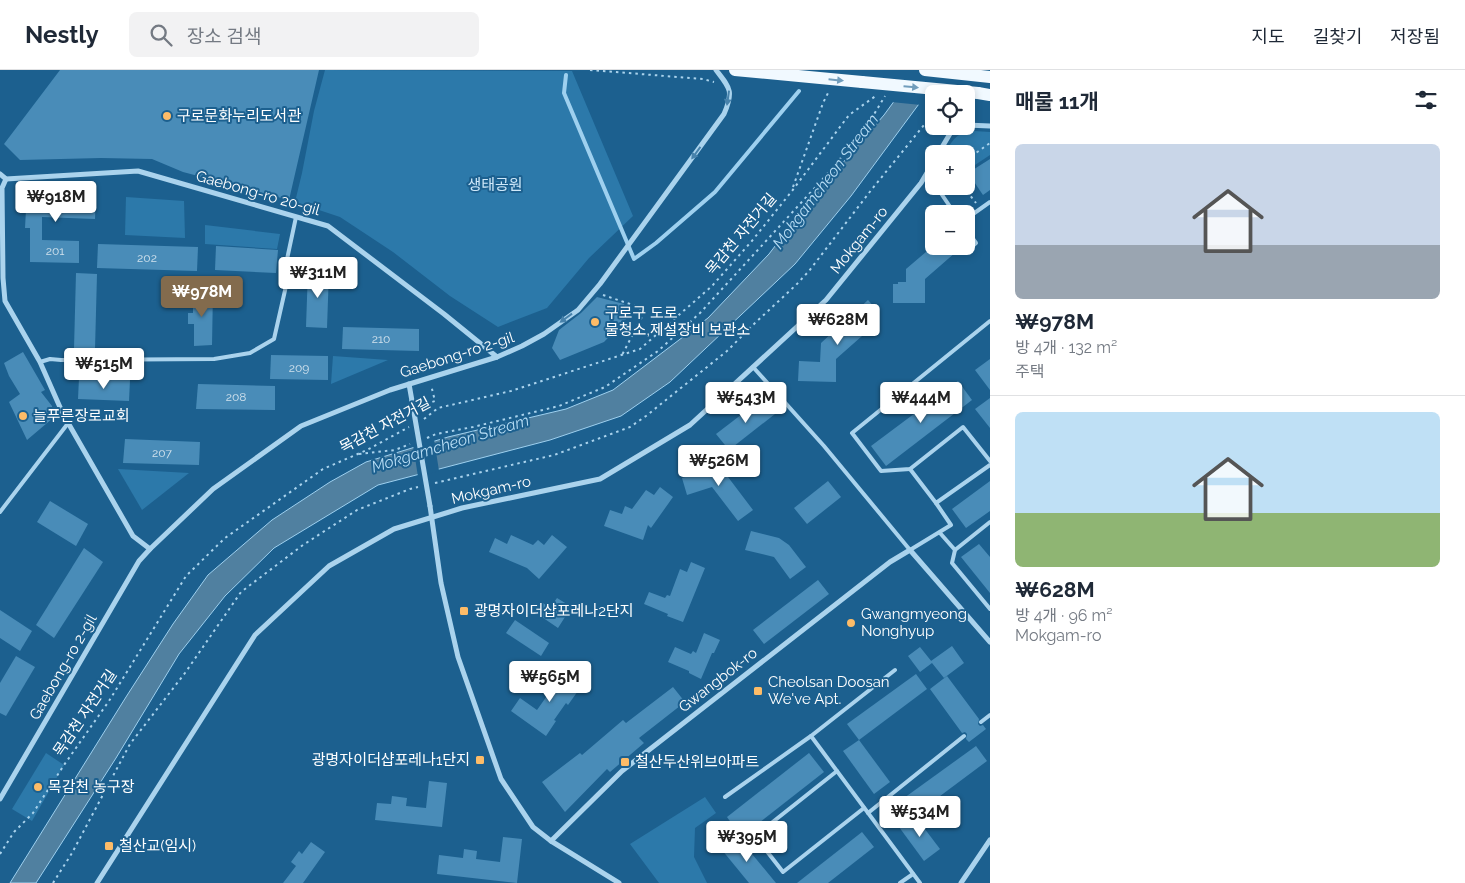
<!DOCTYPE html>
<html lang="ko">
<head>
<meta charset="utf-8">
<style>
	body { margin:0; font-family:Raleway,"Noto Sans KR",sans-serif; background:#f2f2f3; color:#1f2937; height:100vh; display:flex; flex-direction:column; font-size:19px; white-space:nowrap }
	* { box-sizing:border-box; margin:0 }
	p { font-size:16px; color:#747a83 }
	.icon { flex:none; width:28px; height:28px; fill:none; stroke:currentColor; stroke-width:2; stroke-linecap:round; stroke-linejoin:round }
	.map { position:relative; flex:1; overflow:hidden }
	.side { display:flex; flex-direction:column; background:#fff; width:475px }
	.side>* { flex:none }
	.controls { position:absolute; left:925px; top:15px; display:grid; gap:10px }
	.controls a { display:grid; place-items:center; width:50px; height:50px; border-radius:8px; background:#fff; box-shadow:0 2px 8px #0003; font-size:25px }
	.price { position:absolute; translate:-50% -42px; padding:0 11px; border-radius:5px; background:#fff; color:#222; font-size:16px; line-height:32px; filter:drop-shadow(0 1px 2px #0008) }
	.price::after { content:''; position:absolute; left:50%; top:30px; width:15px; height:11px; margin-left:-8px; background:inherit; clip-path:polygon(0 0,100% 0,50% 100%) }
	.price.on { background:#836b4d; color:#fff }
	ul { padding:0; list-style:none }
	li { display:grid; align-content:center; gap:10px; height:265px; padding:0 25px }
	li+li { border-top:1px solid #e0e1e3 }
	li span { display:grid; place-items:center; height:155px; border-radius:8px; color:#555 }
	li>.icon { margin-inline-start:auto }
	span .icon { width:90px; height:90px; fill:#fffc; stroke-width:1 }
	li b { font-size:21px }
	h2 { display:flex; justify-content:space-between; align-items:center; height:60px; padding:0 25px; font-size:21px }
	header { display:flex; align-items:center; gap:30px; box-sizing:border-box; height:70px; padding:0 25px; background:#fff; border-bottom:1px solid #e0e1e3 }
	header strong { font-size:24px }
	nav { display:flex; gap:28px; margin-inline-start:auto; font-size:18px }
	.search { width:350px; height:45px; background:#f2f2f3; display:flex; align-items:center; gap:12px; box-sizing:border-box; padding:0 18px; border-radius:8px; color:#747a83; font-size:19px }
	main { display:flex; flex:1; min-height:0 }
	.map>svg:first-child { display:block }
</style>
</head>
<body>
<header>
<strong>Nestly</strong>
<div class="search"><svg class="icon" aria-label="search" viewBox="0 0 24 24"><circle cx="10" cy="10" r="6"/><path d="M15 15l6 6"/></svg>장소 검색</div>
<nav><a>지도</a><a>길찾기</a><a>저장됨</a></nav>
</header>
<main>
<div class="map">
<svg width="990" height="813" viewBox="0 0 990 813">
	<rect width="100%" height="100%" fill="#1c608f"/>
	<!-- green -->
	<g fill="#2c79aa">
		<path d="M325,0L572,1L633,146L589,188L547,238L498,257L450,226L393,182L340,147L295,132L302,103L314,41Z"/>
		<path d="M974,61L990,62V85L966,101V84H944C954,69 955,63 974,61Z"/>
		<path d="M126,127L184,131L185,168L125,165Z"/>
		<path d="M205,155L280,164L277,179L205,174Z"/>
		<path d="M333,286L388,290L331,314Z"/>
		<path d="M118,399L189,403L142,440Z"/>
		<path d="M46,683L64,695L32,751L12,739Z"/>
		<path d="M705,727L716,743L695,758L694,787L707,813H659L630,774Z"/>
	</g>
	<!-- water -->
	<path fill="#5080a0" stroke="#9ed0ef" d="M917,0H944L851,126L795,194L670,312L621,346L550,370L378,415L274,478L225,526L179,584L116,688L36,813H10L126,627L173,554L208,505L272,450L330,412L366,392L448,367L566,339L613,320L708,248L769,184L808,133L884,45Z"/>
	<!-- pier -->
	<g fill="#1c608f">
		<path d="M914,0H946L921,35L891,32Z"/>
		<path d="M434,369L439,401L418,407L413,375Z"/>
	</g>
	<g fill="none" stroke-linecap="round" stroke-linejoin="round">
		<!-- stream -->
		<path stroke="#9ed0ef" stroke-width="4" d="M566,5L564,23L634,189L656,173L715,122L799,21"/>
	</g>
	<!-- building -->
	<g fill="#498cb8">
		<path d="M60,0H319L289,130L183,102L152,89L101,88L20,90L4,74Z"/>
		<path d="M990,89V120L983,125L968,103Z"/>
		<path d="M27,121L96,122L95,149L42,147V170L79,171V193L30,192V158H25Z"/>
		<path d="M98,174L198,177L197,201L97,198Z"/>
		<path d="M216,176L278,180L276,203L215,200Z"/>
		<path d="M933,176H951L956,182L925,209V233H893V214H898V212H906V199Z"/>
		<path d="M308,200L329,201L327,258L306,257Z"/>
		<path d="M76,203L97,204L95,279H74Z"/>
		<path d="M193,221H213L212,275L194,276V254H188V243H193Z"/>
		<path d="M597,227L624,234L630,245L604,272L560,290L552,278L559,260L581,243Z"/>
		<path d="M868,230L876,239L871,243L879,251L836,289V312L798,311L799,291L820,292L821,273Z"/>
		<path d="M343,257L419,259V281L342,279Z"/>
		<path d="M23,282L45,320L41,322L52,336L53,348L27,370L9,332L20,324L9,306L4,293Z"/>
		<path d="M271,285L328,286V310L270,309Z"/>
		<path d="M990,289V320L975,300Z"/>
		<path d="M79,308L130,310L129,331L78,329Z"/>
		<path d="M958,311L972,330L886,396L871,376Z"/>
		<path d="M198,314L275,316V340L196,339Z"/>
		<path d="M763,328L775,344L729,380L716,364Z"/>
		<path d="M990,328V358L975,339Z"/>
		<path d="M125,369L200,372L199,395L123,393Z"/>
		<path d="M711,388L729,390L728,407L753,440L738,451L712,417L687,425L682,408L711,399Z"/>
		<path d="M828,411L841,427L807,454L794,438Z"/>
		<path d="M990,411V441L966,458L952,439Z"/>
		<path d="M660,417L673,427L651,458L648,455L643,470L604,456L610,440L622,444L625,436L632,439L646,420L654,425Z"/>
		<path d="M50,431L88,454L76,476L37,452Z"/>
		<path d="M751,461L779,468L789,475L806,497L790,509L774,487L745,480Z"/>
		<path d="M511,465L533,475L538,470L544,475L552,465L567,477L539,509L527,498L489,482L495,468L507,474Z"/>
		<path d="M979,474L990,487V523L961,487Z"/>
		<path d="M84,478L103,492L54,568L36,555Z"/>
		<path d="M691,492L705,498L683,552L667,546L668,544L644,534L649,522L665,528L667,525L670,526L680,499L687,502Z"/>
		<path d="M818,510L829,524L764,574L753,560Z"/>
		<path d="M557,528L570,536L564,546L565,547L558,558L536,543L543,533L550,538Z"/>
		<path d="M0,540L32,561L20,581L0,568Z"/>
		<path d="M515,550L549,573L541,586L506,563Z"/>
		<path d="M704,563L720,570L714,583H712L701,609L689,603V601L668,592L675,577L691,584L693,581L696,583Z"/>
		<path d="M952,576L964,593L944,608L932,593L920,602L908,586L920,577L932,592L931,591Z"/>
		<path d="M16,586L35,597L6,646L0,643V613Z"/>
		<path d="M571,601L585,611L568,635L566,633L554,650L556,651L546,666L511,641L520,628L537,640L549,623L545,620L555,606L563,612Z"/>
		<path d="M916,604L927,619L859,670L847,654Z"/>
		<path d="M947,606L979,649L978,654L980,656L983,655L986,659L969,672L966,669L967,664L965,662L962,663L930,619Z"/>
		<path d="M673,617L685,632L639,668L644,673L610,702L607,699L565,742L542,712L580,683L582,685L623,650L626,653Z"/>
		<path d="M859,670L890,712L874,724L843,681Z"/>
		<path d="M976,676L987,691L916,744L904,728Z"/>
		<path d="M809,683L824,702L741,767L727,747Z"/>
		<path d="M429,711L447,713L442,757L375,750L377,733L391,734L392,726L407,728L406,736L426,738Z"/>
		<path d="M915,746L940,779L924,791L899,757Z"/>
		<path d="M862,762L874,777L828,813H797Z"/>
		<path d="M503,767L522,769L517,813L437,804L439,785L463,788L464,779L477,781L476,789L500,792Z"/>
		<path d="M738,767L776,813H749L722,780Z"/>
		<path d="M311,772L325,782L303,813H283L296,796L291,792L299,781L302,784Z"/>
	</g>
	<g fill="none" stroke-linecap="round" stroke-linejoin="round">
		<!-- path -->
		<g stroke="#aad3ed" stroke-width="2" stroke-dasharray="2.5 4" stroke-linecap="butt">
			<path d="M590,0L703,9L714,12"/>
			<path d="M966,90L990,73"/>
			<path d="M963,116L976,133"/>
			<path d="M793,117L823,33L829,21"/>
			<path d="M603,225L633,235L645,241L622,285"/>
			<path d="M420,336L435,331L431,315"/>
			<path d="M424,349L438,338L511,321L640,279L712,216L751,172L792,121L849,45L877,25"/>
			<path d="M427,368L436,364L473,357L559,336L605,317L658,281L700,243L821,111L864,61L885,26"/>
			<path d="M359,384L395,380L410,374"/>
			<path d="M435,413L554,385L630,357L646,346L727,281L755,253L796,215L809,201L872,119L924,55L934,40"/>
			<path d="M0,784L14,762L33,743L64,695L109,631L186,506L225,468L323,399L367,380L409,357"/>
			<path d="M53,813L72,783L130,674L185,603L241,522L303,475L357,440L410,419L418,417"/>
		</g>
		<!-- lane -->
		<g stroke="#aad3ed" stroke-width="4">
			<path d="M927,104L934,114"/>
			<path d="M936,116L955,144"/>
			<path d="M966,149L990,132"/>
			<path d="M966,159L976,173L967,181"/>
			<path d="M990,251L852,363L881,401L910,399L963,357L990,391"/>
			<path d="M40,292L50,289L61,290L214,289L250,283L274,269L286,216V194L296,147"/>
			<path d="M753,297L824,376L910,480L951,455L936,433"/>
			<path d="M910,399L936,433L990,395"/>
			<path d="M0,442L69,352"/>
			<path d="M940,463L955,480L990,452"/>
			<path d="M955,480L952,493L990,539"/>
			<path d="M981,652L990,645"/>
			<path d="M811,666L920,813"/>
			<path d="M837,701L755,766L783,802L864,738"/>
			<path d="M725,727L811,666L895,600"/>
			<path d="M868,743L964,666"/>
			<path d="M900,813L913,804"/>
		</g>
		<!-- street -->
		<g stroke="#aad3ed" stroke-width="5">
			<path d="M966,55L990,56"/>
			<path d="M938,84L951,62L959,56"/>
			<path d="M0,104L6,109L138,101L328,156L444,244L497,287"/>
			<path d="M6,109L2,118L3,208L5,231L40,292L63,344L133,466L150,479"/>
			<path d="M409,314L412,331"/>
			<path d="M430,436L441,513L458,587L501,709L533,757L551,771L619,813"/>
			<path d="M0,729L139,491L150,479L213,419L301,356L390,320L497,287L522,276L544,264L578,240L600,214L724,44C734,21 730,18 716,0"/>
			<path d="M551,771L622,701L890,492L910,480L990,572"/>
			<path d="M97,813L255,565L329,496L394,459L462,438L600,409L690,355L826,230L921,113L934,91"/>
			<path d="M961,813L990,770"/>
		</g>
		<!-- primary -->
		<g stroke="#f1f9ff" stroke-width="12">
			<path d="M735,0L862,12"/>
			<path d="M978,23L990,25"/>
		</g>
		<!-- street-bridge -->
		<path stroke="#aad3ed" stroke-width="5" d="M412,331L430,436"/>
		<!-- primary-bridge -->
		<g stroke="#f1f9ff" stroke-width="12">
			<path d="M925,0L990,7"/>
			<path d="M862,12L978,23"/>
		</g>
	</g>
	<!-- one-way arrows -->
	<defs><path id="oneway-solid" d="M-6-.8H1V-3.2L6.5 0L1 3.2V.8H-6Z" transform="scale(1.25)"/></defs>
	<g fill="#719dbc">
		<use href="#oneway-solid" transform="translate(836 10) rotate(6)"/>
		<use href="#oneway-solid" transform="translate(911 17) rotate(5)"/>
	</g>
	<g fill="#4782ab">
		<use href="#oneway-solid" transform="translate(728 28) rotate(98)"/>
		<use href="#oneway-solid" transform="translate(696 83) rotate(126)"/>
		<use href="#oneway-solid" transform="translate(566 248) rotate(144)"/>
	</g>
	<!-- markers -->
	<g fill="#fdbc68" stroke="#1c608f" stroke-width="2">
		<circle cx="167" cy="46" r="5"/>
		<circle cx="595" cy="252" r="5"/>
		<circle cx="23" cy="346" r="5"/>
		<rect x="459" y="536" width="10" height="10" rx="2.5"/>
		<circle cx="851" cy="553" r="5"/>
		<rect x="753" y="616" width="10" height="10" rx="2.5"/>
		<rect x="475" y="685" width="10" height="10" rx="2.5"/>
		<rect x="620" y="687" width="10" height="10" rx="2.5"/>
		<circle cx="38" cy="717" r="5"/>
		<rect x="104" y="771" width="10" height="10" rx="2.5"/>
	</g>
	<g text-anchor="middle" stroke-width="4" stroke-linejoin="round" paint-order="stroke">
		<!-- number labels -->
		<g font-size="12" fill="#d2e2ed">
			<text x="55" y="185">201</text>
			<text x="147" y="192">202</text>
			<text x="381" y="273">210</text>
			<text x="299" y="302">209</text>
			<text x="236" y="331">208</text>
			<text x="162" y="387">207</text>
		</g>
		<!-- poi labels -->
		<g font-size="15" fill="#fff" stroke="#1c608f" text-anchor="start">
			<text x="177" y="51">구로문화누리도서관</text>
			<text x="605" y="248">구로구 도로<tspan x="605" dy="17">물청소,제설장비 보관소</tspan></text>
			<text x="33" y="351">늘푸른장로교회</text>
			<text x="474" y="546">광명자이더샵포레나2단지</text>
			<text x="861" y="549">Gwangmyeong<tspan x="861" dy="17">Nonghyup</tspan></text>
			<text x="768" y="617">Cheolsan Doosan<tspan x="768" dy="17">We've Apt.</tspan></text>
			<text x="470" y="695" text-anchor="end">광명자이더샵포레나1단지</text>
			<text x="635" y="697">철산두산위브아파트</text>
			<text x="48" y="722">목감천 농구장</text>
			<text x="119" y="781">철산교(임시)</text>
		</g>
		<!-- park labels -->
		<g font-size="15" fill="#d0e9fa" stroke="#1c608f">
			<text x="495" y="120">생태공원</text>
		</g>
		<!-- street labels -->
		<g font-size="15" fill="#fff" stroke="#1c608f">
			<text transform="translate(258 123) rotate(16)" y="5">Gaebong-ro 20-gil</text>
			<text transform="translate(741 164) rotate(-50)" y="5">목감천 자전거길</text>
			<text transform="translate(859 170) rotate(-51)" y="5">Mokgam-ro</text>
			<text transform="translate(457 285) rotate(-18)" y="5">Gaebong-ro 2-gil</text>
			<text transform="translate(385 355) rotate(-28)" y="5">목감천 자전거길</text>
			<text transform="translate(491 420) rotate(-13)" y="5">Mokgam-ro</text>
			<text transform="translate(63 597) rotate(-60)" y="5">Gaebong-ro 2-gil</text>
			<text transform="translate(718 610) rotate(-38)" y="5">Gwangbok-ro</text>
			<text transform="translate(85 643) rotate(-56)" y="5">목감천 자전거길</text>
		</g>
		<!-- water labels -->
		<g font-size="16" font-style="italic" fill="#b6dcf4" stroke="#1c608f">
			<text transform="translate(825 111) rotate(-53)" y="6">Mokgamcheon Stream</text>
			<text transform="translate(450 373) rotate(-17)" y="6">Mokgamcheon Stream</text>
		</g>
	</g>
</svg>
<div class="controls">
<a><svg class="icon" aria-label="locate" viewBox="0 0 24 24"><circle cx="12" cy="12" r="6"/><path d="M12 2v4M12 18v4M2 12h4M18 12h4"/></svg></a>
<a>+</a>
<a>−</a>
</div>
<b class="price" style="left:56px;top:153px">₩918M</b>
<b class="price" style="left:318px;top:229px">₩311M</b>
<b class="price on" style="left:202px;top:248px">₩978M</b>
<b class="price" style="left:838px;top:276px">₩628M</b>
<b class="price" style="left:104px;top:320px">₩515M</b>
<b class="price" style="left:746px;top:354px">₩543M</b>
<b class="price" style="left:921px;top:354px">₩444M</b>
<b class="price" style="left:719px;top:417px">₩526M</b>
<b class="price" style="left:550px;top:633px">₩565M</b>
<b class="price" style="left:920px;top:768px">₩534M</b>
<b class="price" style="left:747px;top:793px">₩395M</b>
</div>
<section class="side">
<h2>매물 11개<svg class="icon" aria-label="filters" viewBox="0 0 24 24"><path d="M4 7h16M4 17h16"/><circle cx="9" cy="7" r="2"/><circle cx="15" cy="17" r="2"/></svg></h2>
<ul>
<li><span style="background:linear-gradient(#c9d6e8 65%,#9aa5b1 0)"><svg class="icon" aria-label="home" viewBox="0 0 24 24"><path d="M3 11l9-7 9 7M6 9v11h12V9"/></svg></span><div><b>₩978M</b><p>방 4개 · 132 m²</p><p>주택</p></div></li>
<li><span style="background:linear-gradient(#bfe0f5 65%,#8fb573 0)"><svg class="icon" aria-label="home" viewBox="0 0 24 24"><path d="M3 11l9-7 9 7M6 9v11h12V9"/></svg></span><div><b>₩628M</b><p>방 4개 · 96 m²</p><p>Mokgam-ro</p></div></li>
</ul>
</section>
</main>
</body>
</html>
